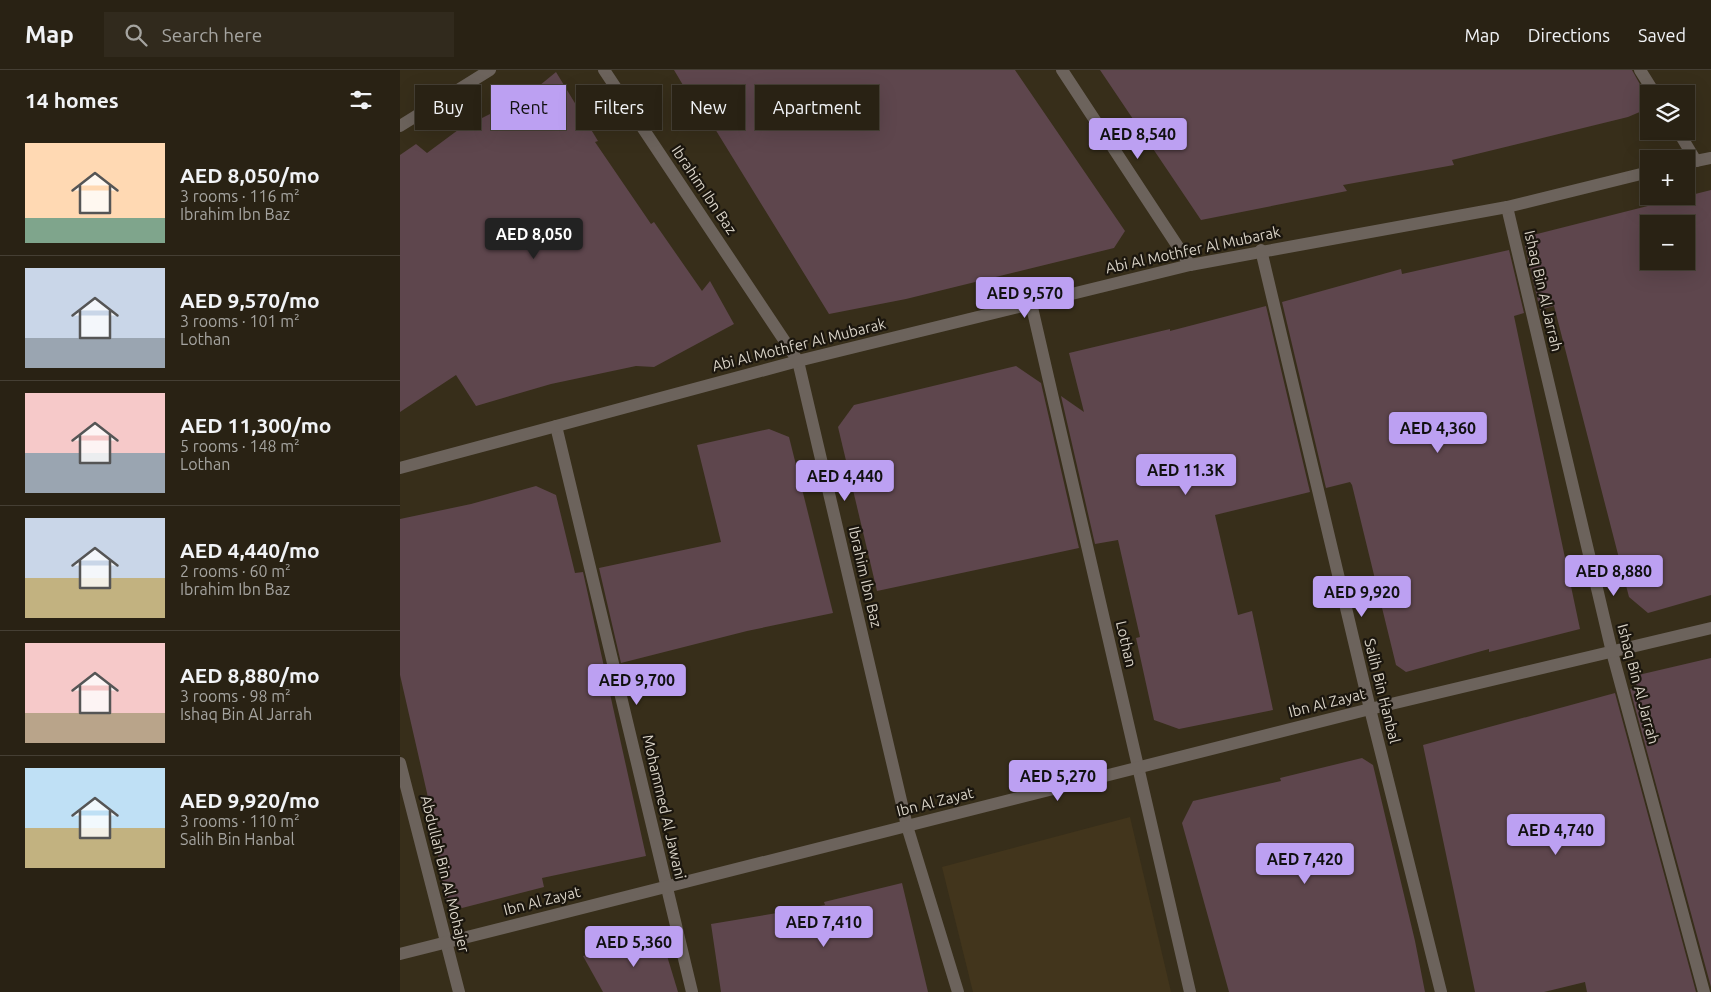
<!DOCTYPE html>
<html lang="en">
<head>
<meta charset="utf-8">
<style>
	body { margin:0; font-family:Ubuntu,sans-serif; background:#312a1d; color:#f1f3f6; height:100vh; display:flex; flex-direction:column; font-size:19px; white-space:nowrap }
	* { box-sizing:border-box; margin:0 }
	p { font-size:16px; color:#a5a4a0 }
	.icon { flex:none; width:28px; height:28px; fill:none; stroke:currentColor; stroke-width:2; stroke-linecap:round; stroke-linejoin:round }
	.map { position:relative; flex:1; overflow:hidden }
	.sheet { display:flex; flex-direction:column; background:#292214; width:400px }
	.sheet>* { flex:none }
	.banner { position:absolute; left:15px; top:15px; width:475px; height:45px; display:flex; gap:10px }
	.tools { position:absolute; left:1240px; top:15px; display:grid; gap:10px }
	.tools a { display:grid; place-items:center; width:55px; height:55px; border-radius:0px; background:#292214; box-shadow:0 5px 20px #0002,0 0 0 1px #453f34; font-size:25px }
	.price { position:absolute; translate:-50% -42px; padding:0 11px; border-radius:5px; background:#bca0f2; color:#111; font-size:16px; line-height:32px; filter:drop-shadow(0 1px 2px #0008) }
	.price::after { content:''; position:absolute; left:50%; top:30px; width:15px; height:11px; margin-left:-8px; background:inherit; clip-path:polygon(0 0,100% 0,50% 100%) }
	.price.on { background:#222; color:#fff }
	ul { padding:0; list-style:none }
	li { display:flex; align-items:center; gap:15px; height:125px; padding:0 25px }
	li+li { border-top:1px solid #453f34 }
	li span { display:grid; place-items:center; flex:none; width:140px; height:100px; border-radius:0px; color:#555 }
	li>.icon { margin-inline-start:auto }
	span .icon { width:60px; height:60px; fill:#fffc; stroke-width:1 }
	li b { font-size:21px }
	h2 { display:flex; justify-content:space-between; align-items:center; height:60px; padding:0 25px; font-size:21px }
	.tag { padding:0 18px; border-radius:0px; background:#292214; box-shadow:0 5px 20px #0002,0 0 0 1px #453f34; font-size:18px; line-height:45px }
	.tag.on { background:#bca0f2; color:#111 }
	header { display:flex; align-items:center; gap:30px; box-sizing:border-box; height:70px; padding:0 25px; background:#292214; border-bottom:1px solid #453f34 }
	header strong { font-size:24px }
	nav { display:flex; gap:28px; margin-inline-start:auto; font-size:18px }
	.search { width:350px; height:45px; background:#312a1d; display:flex; align-items:center; gap:12px; box-sizing:border-box; padding:0 18px; border-radius:0px; color:#a5a4a0; font-size:19px }
	main { display:flex; flex:1; min-height:0 }
	.map>svg:first-child { display:block }
</style>
</head>
<body>
<header>
<strong>Map</strong>
<div class="search"><svg class="icon" aria-label="search" viewBox="0 0 24 24"><circle cx="10" cy="10" r="6"/><path d="M15 15l6 6"/></svg>Search here</div>
<nav><a>Map</a><a>Directions</a><a>Saved</a></nav>
</header>
<main>
<section class="sheet">
<h2>14 homes<svg class="icon" aria-label="filters" viewBox="0 0 24 24"><path d="M4 7h16M4 17h16"/><circle cx="9" cy="7" r="2"/><circle cx="15" cy="17" r="2"/></svg></h2>
<ul>
<li><span style="background:linear-gradient(#ffd9b3 75%,#7fa58c 0)"><svg class="icon" aria-label="home" viewBox="0 0 24 24"><path d="M3 11l9-7 9 7M6 9v11h12V9"/></svg></span><div><b>AED 8,050/mo</b><p>3 rooms · 116 m²</p><p>Ibrahim Ibn Baz</p></div></li>
<li><span style="background:linear-gradient(#c9d6e8 70%,#9aa5b1 0)"><svg class="icon" aria-label="home" viewBox="0 0 24 24"><path d="M3 11l9-7 9 7M6 9v11h12V9"/></svg></span><div><b>AED 9,570/mo</b><p>3 rooms · 101 m²</p><p>Lothan</p></div></li>
<li><span style="background:linear-gradient(#f6c9c9 60%,#9aa5b1 0)"><svg class="icon" aria-label="home" viewBox="0 0 24 24"><path d="M3 11l9-7 9 7M6 9v11h12V9"/></svg></span><div><b>AED 11,300/mo</b><p>5 rooms · 148 m²</p><p>Lothan</p></div></li>
<li><span style="background:linear-gradient(#c9d6e8 60%,#c2b280 0)"><svg class="icon" aria-label="home" viewBox="0 0 24 24"><path d="M3 11l9-7 9 7M6 9v11h12V9"/></svg></span><div><b>AED 4,440/mo</b><p>2 rooms · 60 m²</p><p>Ibrahim Ibn Baz</p></div></li>
<li><span style="background:linear-gradient(#f6c9c9 70%,#b9a48a 0)"><svg class="icon" aria-label="home" viewBox="0 0 24 24"><path d="M3 11l9-7 9 7M6 9v11h12V9"/></svg></span><div><b>AED 8,880/mo</b><p>3 rooms · 98 m²</p><p>Ishaq Bin Al Jarrah</p></div></li>
<li><span style="background:linear-gradient(#bfe0f5 60%,#c2b280 0)"><svg class="icon" aria-label="home" viewBox="0 0 24 24"><path d="M3 11l9-7 9 7M6 9v11h12V9"/></svg></span><div><b>AED 9,920/mo</b><p>3 rooms · 110 m²</p><p>Salih Bin Hanbal</p></div></li>
</ul>
</section>
<div class="map">
<svg width="1311" height="922" viewBox="0 0 1311 922">
	<rect width="100%" height="100%" fill="#372e1a"/>
	<!-- built -->
	<path fill="#42351c" d="M730,747L771,922H573L542,797Z"/>
	<!-- building -->
	<g fill="#5e464d" fill-rule="evenodd">
		<path d="M274,0H615L725,161L714,178L506,229L429,244L312,54L308,57Z"/>
		<path d="M700,0H1232L1247,27L1242,41L1228,47L1052,90L1054,95L943,115L947,121L801,150Z"/>
		<path d="M156,2L198,71L195,72L251,154L254,152L302,221L310,211L334,254L254,297L236,296L151,314L76,336L56,305L0,342V85L16,74L27,83L58,60L128,25Z"/>
		<path d="M1311,120V525L1248,543L1229,527L1154,236L1140,240L1125,176L1136,174L1133,165ZM1249,154H1286V191H1249Z"/>
		<path d="M1109,180L1124,243L1114,246L1180,559L1089,582V579L1006,602L996,595L952,415L950,412L926,418L882,232L1001,199L1002,204Z"/>
		<path d="M866,236L910,422L815,445L838,545L852,541L873,640L779,659L754,650L736,568L740,567L718,470L695,474L661,326L684,342L669,283L770,259V261Z"/>
		<path d="M616,296L641,313L679,478L477,521L438,357L454,335Z"/>
		<path d="M369,359L389,367L433,543L347,561L221,593L199,498L321,472L297,375Z"/>
		<path d="M136,416L156,425L175,503L183,502L246,786L142,808L144,817L62,838L46,832L27,723L0,605V449L71,434Z"/>
		<path d="M1311,588V917L1230,619L1237,617L1234,606Z"/>
		<path d="M1215,623L1296,922H1187L1185,912L1144,922H1075L1023,675Z"/>
		<path d="M962,688L973,695L1015,871L1025,922H829L782,753L793,731L881,711L880,708Z"/>
		<path d="M502,813L528,922H321L311,854L425,835L424,832Z"/>
		<path d="M261,866L278,922H203L183,886Z"/>
	</g>
	<g fill="none" stroke-linecap="round" stroke-linejoin="round">
		<!-- street -->
		<g stroke="#6c635c" stroke-width="12">
			<path d="M204,0L398,291L507,756L558,922"/>
			<path d="M662,0L790,195"/>
			<path d="M1240,0L1255,24"/>
			<path d="M0,56L90,0"/>
			<path d="M1278,61L1296,91"/>
			<path d="M1286,93L1311,88"/>
			<path d="M1107,137L1212,582L1304,922"/>
			<path d="M861,180L970,639L1041,922"/>
			<path d="M631,233L790,922"/>
			<path d="M156,356L292,922"/>
			<path d="M0,398L398,291L790,195L1107,137L1249,102"/>
			<path d="M0,693L59,922"/>
			<path d="M0,884L970,639L1311,558"/>
		</g>
	</g>
	<g text-anchor="middle" stroke-width="4.5" stroke-linejoin="round" paint-order="stroke">
		<!-- street labels -->
		<g font-size="15" fill="#d9d3c7" stroke="#1b160e">
			<text transform="translate(304 120) rotate(56)" y="5">Ibrahim Ibn Baz</text>
			<text transform="translate(793 180) rotate(-12)" y="5">Abi Al Mothfer Al Mubarak</text>
			<text transform="translate(1143 221) rotate(77)" y="5">Ishaq Bin Al Jarrah</text>
			<text transform="translate(399 275) rotate(-14)" y="5">Abi Al Mothfer Al Mubarak</text>
			<text transform="translate(465 507) rotate(77)" y="5">Ibrahim Ibn Baz</text>
			<text transform="translate(726 574) rotate(77)" y="5">Lothan</text>
			<text transform="translate(1238 614) rotate(75)" y="5">Ishaq Bin Al Jarrah</text>
			<text transform="translate(982 621) rotate(76)" y="5">Salih Bin Hanbal</text>
			<text transform="translate(927 633) rotate(-14)" y="5">Ibn Al Zayat</text>
			<text transform="translate(535 732) rotate(-14)" y="5">Ibn Al Zayat</text>
			<text transform="translate(264 737) rotate(77)" y="5">Mohammed Al Jawani</text>
			<text transform="translate(45 804) rotate(76)" y="5">Abdullah Bin Al Mohajer</text>
			<text transform="translate(142 831) rotate(-14)" y="5">Ibn Al Zayat</text>
		</g>
	</g>
</svg>
<div class="tools">
<a><svg class="icon" aria-label="layers" viewBox="0 0 24 24"><path d="M12 4l9 5-9 5-9-5zM3 14l9 5 9-5"/></svg></a>
<a>+</a>
<a>−</a>
</div>
<b class="price" style="left:738px;top:90px">AED 8,540</b>
<b class="price on" style="left:134px;top:190px">AED 8,050</b>
<b class="price" style="left:625px;top:249px">AED 9,570</b>
<b class="price" style="left:1038px;top:384px">AED 4,360</b>
<b class="price" style="left:786px;top:426px">AED 11.3K</b>
<b class="price" style="left:445px;top:432px">AED 4,440</b>
<b class="price" style="left:1214px;top:527px">AED 8,880</b>
<b class="price" style="left:962px;top:548px">AED 9,920</b>
<b class="price" style="left:237px;top:636px">AED 9,700</b>
<b class="price" style="left:658px;top:732px">AED 5,270</b>
<b class="price" style="left:1156px;top:786px">AED 4,740</b>
<b class="price" style="left:905px;top:815px">AED 7,420</b>
<b class="price" style="left:424px;top:878px">AED 7,410</b>
<b class="price" style="left:234px;top:898px">AED 5,360</b>
<div class="banner">
<a class="tag">Buy</a>
<a class="tag on">Rent</a>
<a class="tag">Filters</a>
<a class="tag">New</a>
<a class="tag">Apartment</a>
</div>
</div>
</main>
</body>
</html>
